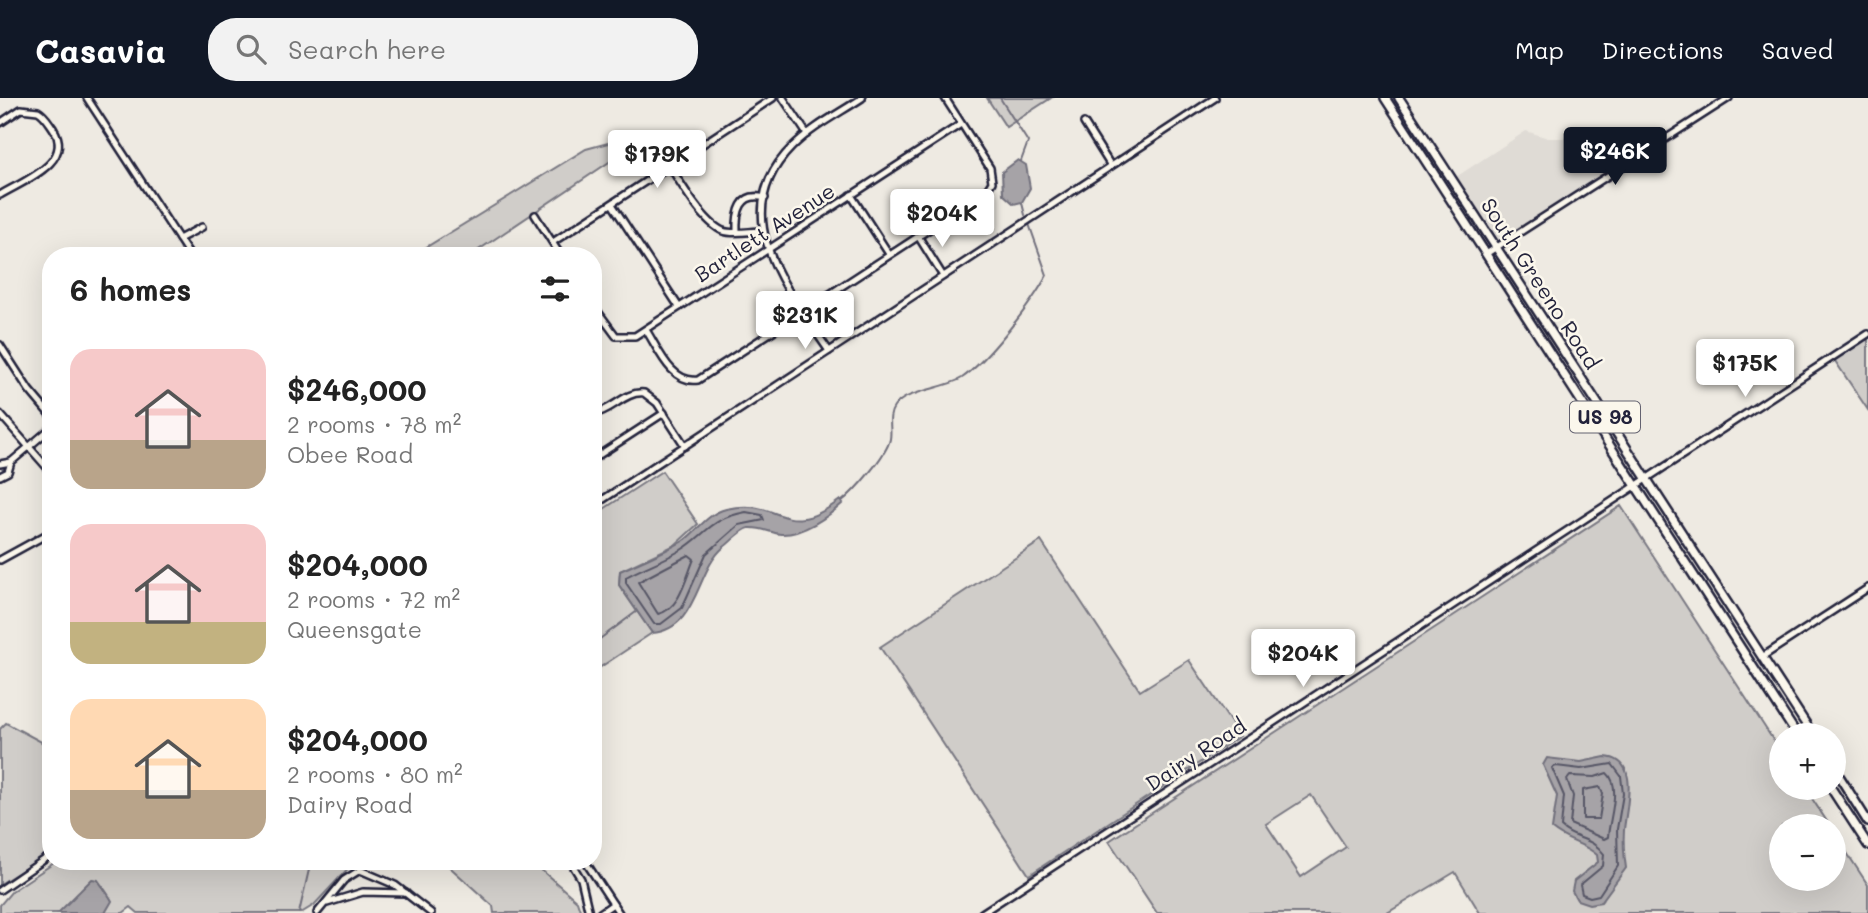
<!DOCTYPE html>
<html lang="en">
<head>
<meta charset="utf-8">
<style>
	body { margin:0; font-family:Mali,sans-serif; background:#f2f2f2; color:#222; height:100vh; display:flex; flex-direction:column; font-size:26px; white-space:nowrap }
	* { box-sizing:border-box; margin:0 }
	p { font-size:23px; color:#767676 }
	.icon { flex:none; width:38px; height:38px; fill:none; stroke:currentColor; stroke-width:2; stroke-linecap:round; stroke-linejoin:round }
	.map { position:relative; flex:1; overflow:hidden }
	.panel { position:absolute; left:42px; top:149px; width:560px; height:623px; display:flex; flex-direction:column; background:#fff; border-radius:28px; box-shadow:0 7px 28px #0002 }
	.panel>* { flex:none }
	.fabs { position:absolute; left:1769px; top:625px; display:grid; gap:14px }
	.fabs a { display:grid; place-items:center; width:77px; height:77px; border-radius:50%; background:#fff; box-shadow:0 7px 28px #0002; font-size:35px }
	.price { position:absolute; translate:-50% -60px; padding:0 16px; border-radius:7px; background:#fff; color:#222; font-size:23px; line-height:46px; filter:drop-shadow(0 2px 4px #0008) }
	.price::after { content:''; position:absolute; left:50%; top:42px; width:21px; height:16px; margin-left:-10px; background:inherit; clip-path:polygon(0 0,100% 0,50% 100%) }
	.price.selected { background:#111827; color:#fff }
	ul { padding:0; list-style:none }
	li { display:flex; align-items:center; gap:21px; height:175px; padding:0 28px }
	li span { display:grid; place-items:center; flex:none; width:196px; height:140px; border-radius:21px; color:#555 }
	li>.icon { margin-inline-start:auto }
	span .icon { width:84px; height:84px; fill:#fffc; stroke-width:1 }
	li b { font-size:30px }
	h2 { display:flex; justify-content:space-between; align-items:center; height:84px; padding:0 28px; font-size:30px }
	header { display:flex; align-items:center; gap:42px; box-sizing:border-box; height:98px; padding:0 35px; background:#111827; color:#fff }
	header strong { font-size:33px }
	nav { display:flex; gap:38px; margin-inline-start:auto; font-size:24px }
	.search { width:490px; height:63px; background:#f2f2f2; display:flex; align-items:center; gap:18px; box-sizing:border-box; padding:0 24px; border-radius:28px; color:#767676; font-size:26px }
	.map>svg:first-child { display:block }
</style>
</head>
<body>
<header>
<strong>Casavia</strong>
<div class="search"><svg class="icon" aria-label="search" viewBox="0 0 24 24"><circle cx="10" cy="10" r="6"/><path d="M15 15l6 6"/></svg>Search here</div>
<nav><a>Map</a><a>Directions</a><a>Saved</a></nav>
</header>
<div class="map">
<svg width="1868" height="815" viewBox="0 0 1868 815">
	<rect width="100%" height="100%" fill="#eeeae2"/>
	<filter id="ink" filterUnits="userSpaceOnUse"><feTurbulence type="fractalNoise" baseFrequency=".0143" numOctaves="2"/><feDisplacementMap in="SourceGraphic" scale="14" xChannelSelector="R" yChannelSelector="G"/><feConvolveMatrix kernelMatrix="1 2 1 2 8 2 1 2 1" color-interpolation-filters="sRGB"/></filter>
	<g filter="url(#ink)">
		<!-- built -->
		<path fill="#dfdbd5" d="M1526,33L1548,40H1565L1618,76L1501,151L1456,79Z"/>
		<!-- green -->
		<g fill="#d0cdc9" stroke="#797882" stroke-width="2" fill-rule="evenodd">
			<path d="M987,0H1051L1006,29Z"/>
			<path d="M608,45L630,50L471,157L412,158L586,51Z"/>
			<path d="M1868,233V312L1831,257Z"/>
			<path d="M662,373L698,426L675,447L620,473L619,487L652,535L593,574V418Z"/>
			<path d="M1621,408L1781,654L1782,690H1805L1830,728H1782V780H1834V735L1868,787V815H1480L1455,774L1387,815H1157L1109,743ZM1311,697L1346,749L1301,779L1266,726Z"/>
			<path d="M1041,443L1140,593L1189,562L1240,638L1029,777L880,549Z"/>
			<path d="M6,625L51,649V754L0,786V631Z"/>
			<path d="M57,763H354V764L314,807L301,815H138L131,809L123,815H0V807L12,793Z"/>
			<path d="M443,763H531L577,803L581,815H494L493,808Z"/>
		</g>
		<!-- water -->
		<g fill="#a6a3a7" stroke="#716f7c" stroke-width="2">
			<path d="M1018,62L1026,67L1030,90L1022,104L1014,106L1003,96L1002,74Z"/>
			<path d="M840,402L843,405C828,419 802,437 781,436C771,435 761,429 749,430C742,431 731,444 724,449C695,473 699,531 652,535L619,487L620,473C641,464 663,455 683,443C698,433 706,416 726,411C781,398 783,445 840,402Z"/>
			<path d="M1605,659C1641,661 1626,709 1624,732C1623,745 1624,757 1626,770L1601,804L1589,806L1577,802L1572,793L1574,783L1598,764L1597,757C1584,745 1567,744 1552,731L1557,698L1543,667L1547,660L1581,664Z"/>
			<path d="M92,781L98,782C102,788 109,797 112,803L105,815H58Z"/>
		</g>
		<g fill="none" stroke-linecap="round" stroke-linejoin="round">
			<!-- shore -->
			<g stroke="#575666" stroke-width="2">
				<path d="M746,414L762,417L764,422L739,427L706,456L682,510L661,526H654L626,485V479C644,469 663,463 681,452C708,435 709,421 746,414Z"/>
				<path d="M689,457L694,461C686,480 680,511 658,516L638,484Z"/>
				<path d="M1612,666L1621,678L1623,696L1617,731L1618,768L1599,797L1590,799L1582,796L1580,787L1603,768L1604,756C1592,739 1574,742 1561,729L1564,698L1552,670L1556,668L1581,671Z"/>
				<path d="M1607,675C1622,688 1609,721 1608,739L1604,741L1570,726L1573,698L1567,682L1570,678L1595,679Z"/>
				<path d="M1600,689L1603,696L1599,721H1583V692Z"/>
			</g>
			<!-- stream -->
			<g stroke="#716f7c" stroke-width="2">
				<path d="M1000,0L1028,44L1021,63"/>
				<path d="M1022,105L1025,117"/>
				<path d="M841,404C854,394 887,357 890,341C892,330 887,319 894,309C905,292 945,291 962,280C987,263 1033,204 1047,177L1029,126"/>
				<path d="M593,546L636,514"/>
				<path d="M299,815L311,763"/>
			</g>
			<defs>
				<g id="minor">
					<path d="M87,0L190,158"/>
					<path d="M783,0L807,36"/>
					<path d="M0,25L21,11L38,13C45,17 48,23 53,30C75,64 25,82 0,97"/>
					<path d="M1084,25L1111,68"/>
					<path d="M652,40C669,64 698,122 723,133C734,137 750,133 762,133"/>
					<path d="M851,97L889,156"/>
					<path d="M612,106L679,209"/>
					<path d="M535,117L561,158"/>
					<path d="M737,134C736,115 740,93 765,100"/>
					<path d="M918,138L943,178"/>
					<path d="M179,141L202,129"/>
					<path d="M553,144L773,0"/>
					<path d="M1486,156L1729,0"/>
					<path d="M593,207L616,238H635L961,26"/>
					<path d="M646,232C658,250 671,286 698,282L985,95L992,84L990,70L945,0"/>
					<path d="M0,247L29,292L51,318"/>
					<path d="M829,253C788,193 724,117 792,49C812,29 838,16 862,0"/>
					<path d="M0,316L51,374"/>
					<path d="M593,316C612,313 625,293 644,295L657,305L685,348"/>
					<path d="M593,361L664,315"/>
					<path d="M11,364L51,330"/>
					<path d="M0,366L11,364L8,374L0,378"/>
					<path d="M593,408L1215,0"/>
					<path d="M0,462L51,434"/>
					<path d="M1762,559L1868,490"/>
					<path d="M570,763L581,781L589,815"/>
					<path d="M585,763L619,815"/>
					<path d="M0,792L51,757"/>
					<path d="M327,805L363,794L406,795"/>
					<path d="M317,815L344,782L360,772L395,787L431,815"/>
					<path d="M600,815L613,806"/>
					<path d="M982,815L1868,236"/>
				</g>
				<g id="major">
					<path d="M1385,0L1797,637"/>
					<path d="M1399,0L1813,637"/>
					<path d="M1834,670L1868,724"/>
					<path d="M1831,690L1868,747"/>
				</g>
			</defs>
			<!-- minor casing -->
			<use href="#minor" stroke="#22223b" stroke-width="10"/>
			<!-- major casing -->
			<use href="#major" stroke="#22223b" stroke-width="12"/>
			<!-- minor -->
			<use href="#minor" stroke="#fbf7ec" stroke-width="5"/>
			<!-- major -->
			<use href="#major" stroke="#fbf7ec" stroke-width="7"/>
		</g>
	</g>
	<g text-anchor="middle" stroke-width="5" stroke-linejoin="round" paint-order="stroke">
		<!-- shield labels -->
		<rect fill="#fbf7ec" stroke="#636270" stroke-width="2" x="1570" y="303.5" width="70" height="31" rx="5"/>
		<g font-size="19" font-weight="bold" fill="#22223b">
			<text x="1605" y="326">US 98</text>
		</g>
		<!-- street labels -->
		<g font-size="21" fill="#22223b" stroke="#fbf7ec">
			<text transform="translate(765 135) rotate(-33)" y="7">Bartlett Avenue</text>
			<text transform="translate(1540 186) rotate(57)" y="7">South Greeno Road</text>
			<text transform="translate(1196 657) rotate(-33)" y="7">Dairy Road</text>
		</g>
	</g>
</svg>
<div class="fabs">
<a>+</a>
<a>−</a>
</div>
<b class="price selected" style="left:1615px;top:89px">$246K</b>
<b class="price" style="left:657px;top:92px">$179K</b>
<b class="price" style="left:942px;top:151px">$204K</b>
<b class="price" style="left:805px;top:253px">$231K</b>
<b class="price" style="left:1745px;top:301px">$175K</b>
<b class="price" style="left:1303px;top:591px">$204K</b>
<section class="panel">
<h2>6 homes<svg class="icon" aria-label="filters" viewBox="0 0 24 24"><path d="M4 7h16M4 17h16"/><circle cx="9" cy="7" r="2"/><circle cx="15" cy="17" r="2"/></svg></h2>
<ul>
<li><span style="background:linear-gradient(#f6c9c9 65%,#b9a48a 0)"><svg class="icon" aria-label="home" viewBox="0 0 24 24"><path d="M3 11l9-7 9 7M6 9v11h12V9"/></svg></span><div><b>$246,000</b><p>2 rooms · 78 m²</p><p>Obee Road</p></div></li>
<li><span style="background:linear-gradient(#f6c9c9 70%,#c2b280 0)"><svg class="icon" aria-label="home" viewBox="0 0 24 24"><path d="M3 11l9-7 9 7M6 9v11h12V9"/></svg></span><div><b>$204,000</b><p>2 rooms · 72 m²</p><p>Queensgate</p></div></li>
<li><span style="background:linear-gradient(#ffd9b3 65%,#b9a48a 0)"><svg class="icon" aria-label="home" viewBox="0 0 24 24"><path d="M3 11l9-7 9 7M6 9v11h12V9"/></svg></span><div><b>$204,000</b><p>2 rooms · 80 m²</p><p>Dairy Road</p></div></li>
</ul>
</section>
</div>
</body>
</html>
